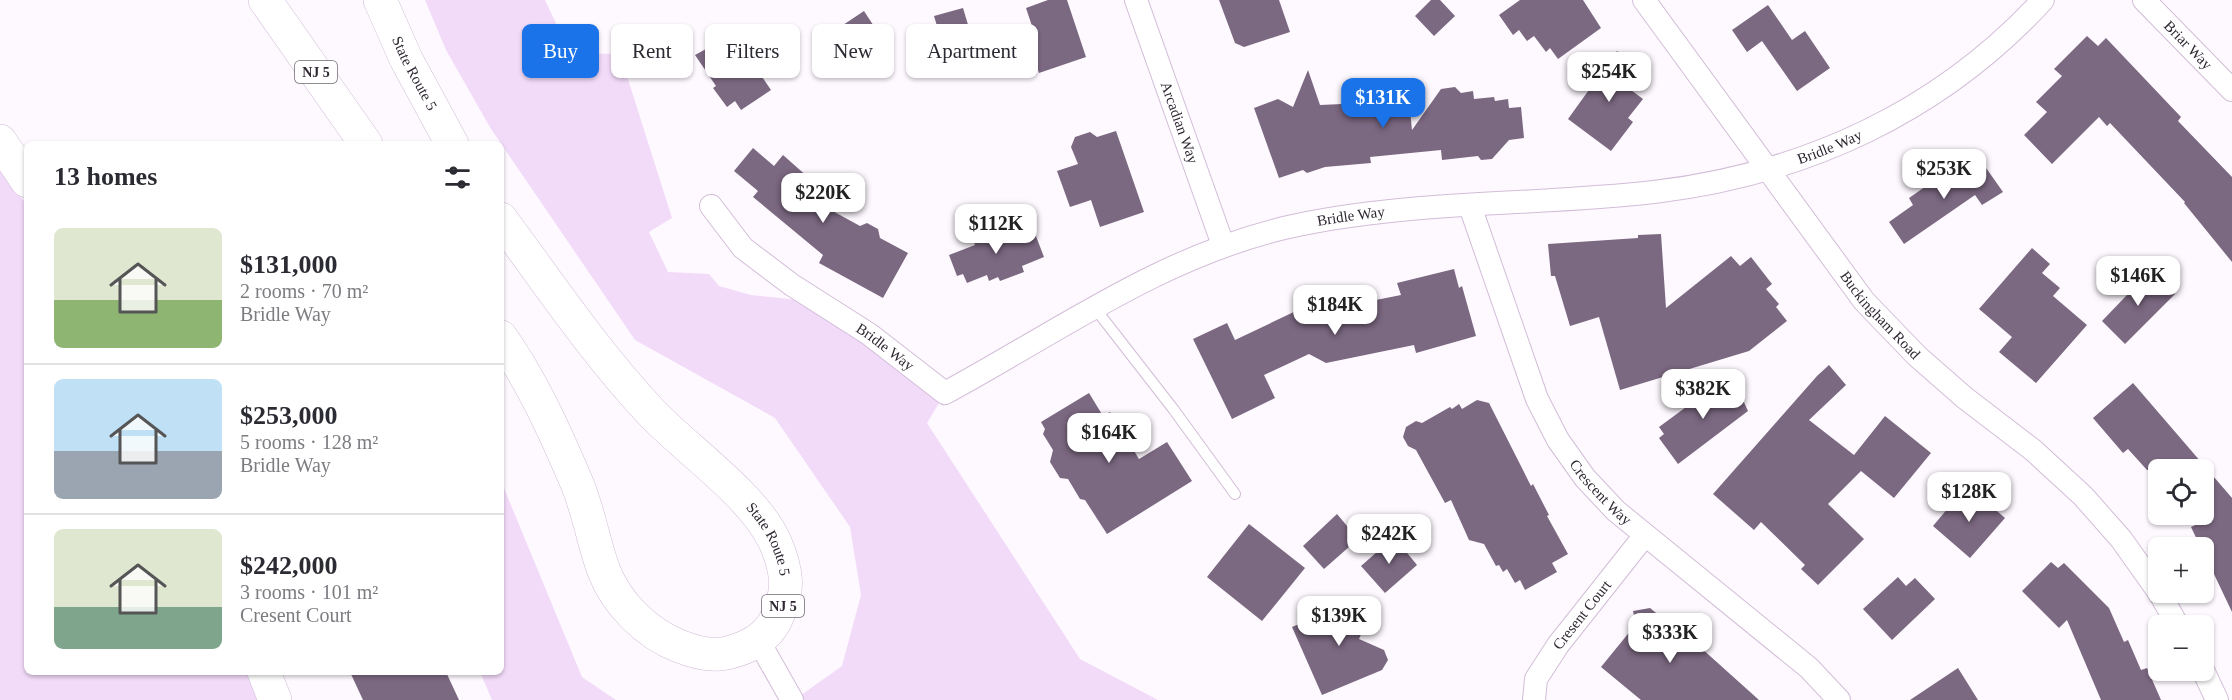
<!DOCTYPE html>
<html lang="en">
<head>
<meta charset="utf-8">
<style>
	body { margin:0; font-family:Georgia,serif; background:#f2f2f3; color:#2b2b33; height:100vh; display:flex; flex-direction:column; font-size:22px; white-space:nowrap }
	* { box-sizing:border-box; margin:0 }
	p { font-size:20px; color:#7c7c81 }
	.icon { flex:none; width:33px; height:33px; fill:none; stroke:currentColor; stroke-width:2; stroke-linecap:round; stroke-linejoin:round }
	.map { position:relative; flex:1; overflow:hidden }
	.details { position:absolute; left:24px; top:141px; width:480px; height:534px; display:flex; flex-direction:column; background:#fff; border-radius:9px; box-shadow:0 2px 4px #0004 }
	.details>* { flex:none }
	.hud { position:absolute; left:522px; top:24px; width:570px; height:54px; display:flex; gap:12px }
	.tools { position:absolute; left:2148px; top:459px; display:grid; gap:12px }
	.tools a { display:grid; place-items:center; width:66px; height:66px; border-radius:9px; background:#fff; box-shadow:0 2px 4px #0004; font-size:30px }
	.price { position:absolute; translate:-50% -51px; padding:0 14px; border-radius:12px; background:#fff; color:#222; font-size:20px; line-height:39px; filter:drop-shadow(0 2px 3px #0008) }
	.price::after { content:''; position:absolute; left:50%; top:36px; width:18px; height:14px; margin-left:-9px; background:inherit; clip-path:polygon(0 0,100% 0,50% 100%) }
	.price.selected { background:#1a73e8; color:#fff }
	ul { padding:0; list-style:none }
	li { display:flex; align-items:center; gap:18px; height:150px; padding:0 30px }
	li+li { border-top:2px solid #e1e1e2 }
	li span { display:grid; place-items:center; flex:none; width:168px; height:120px; border-radius:9px; color:#555 }
	li>.icon { margin-inline-start:auto }
	span .icon { width:72px; height:72px; fill:#fffc; stroke-width:1 }
	li b { font-size:26px }
	h2 { display:flex; justify-content:space-between; align-items:center; height:72px; padding:0 30px; font-size:26px }
	.chip { padding:0 21px; border-radius:9px; background:#fff; box-shadow:0 2px 4px #0004; font-size:21px; line-height:54px }
	.chip.selected { background:#1a73e8; color:#fff }
	.map>svg:first-child { display:block }
</style>
</head>
<body>
<div class="map">
<svg width="2232" height="700" viewBox="0 0 2232 700">
	<rect width="100%" height="100%" fill="#fef9ff"/>
	<!-- green -->
	<g fill="#f2dbf9">
		<path d="M425,0H545L570,53L620,54L672,218L649,232L668,272L709,274L719,286L751,295L819,302L945,393L927,423L1080,659L1158,700H794L842,666L861,595L850,527L775,418L635,340L491,129L446,50Z"/>
		<path d="M0,171L27,205V672H250L259,700H0Z"/>
		<path d="M501,481L582,677L616,700H492L480,672H501Z"/>
	</g>
	<!-- building -->
	<g fill="#7b6881">
		<path d="M1048,0H1067L1086,57L1039,73L1028,41L1036,38L1026,8Z"/>
		<path d="M1219,0H1279L1290,32L1244,47L1235,43Z"/>
		<path d="M1431,0H1440L1455,16L1434,36L1415,16Z"/>
		<path d="M1520,0H1583L1601,28L1558,59L1550,48L1546,52L1534,36L1527,41L1519,30L1513,35L1499,15Z"/>
		<path d="M1768,5L1792,40L1805,31L1830,68L1797,91L1762,41L1747,52L1732,30Z"/>
		<path d="M963,8L972,38L943,46L934,16Z"/>
		<path d="M864,11L881,37L848,59L831,33Z"/>
		<path d="M2087,36L2098,46L2106,38L2181,117L2178,121L2232,177V262L2184,203L2185,202L2110,123L2107,126L2099,117L2052,164L2024,135L2047,112L2036,102L2062,76L2054,69Z"/>
		<path d="M726,38L743,64L750,59L771,90L741,110L735,101L727,107L713,88L716,86L695,55Z"/>
		<path d="M1617,51L1640,69L1627,87L1643,99L1628,118L1633,122L1611,151L1568,119Z"/>
		<path d="M1308,70L1320,105L1364,103L1363,94L1408,90L1412,130L1441,89L1455,87L1461,93L1473,91L1474,99L1494,97L1495,101L1508,99L1509,108L1521,107L1524,138L1509,140L1492,159L1481,160L1478,156L1442,160L1441,150L1370,157L1371,163L1325,167L1307,173L1303,170L1279,178L1254,108L1278,99L1293,107Z"/>
		<path d="M1116,131L1144,212L1100,227L1091,200L1070,207L1057,171L1078,164L1071,147L1075,137L1090,132L1097,137Z"/>
		<path d="M753,148L774,166L783,155L826,193L818,203L860,226L867,223L878,229L880,238L908,253L883,298L819,263L823,255L753,197L758,191L734,171Z"/>
		<path d="M1958,164L1967,178L1984,165L2003,192L1982,205L1975,195L1904,244L1889,222L1913,205L1909,198Z"/>
		<path d="M1002,224L1009,241L1034,231L1044,257L1022,266L1024,272L1000,281L998,277L989,281L987,275L967,283L963,274L957,276L949,255L975,245L971,235Z"/>
		<path d="M1661,234L1666,308L1731,256L1740,266L1751,257L1772,284L1766,289L1779,304L1776,307L1787,321L1749,351L1620,390L1599,317L1570,326L1555,276H1551L1548,244L1638,238V235Z"/>
		<path d="M2032,248L2050,264L2042,273L2060,288L2053,296L2087,325L2036,383L1999,352L2012,337L1979,309Z"/>
		<path d="M1454,269L1459,288L1462,286L1476,336L1416,353L1414,345L1326,363L1309,354L1264,375L1275,398L1232,419L1193,339L1227,323L1235,340L1298,310L1297,304L1354,292L1356,304L1401,295L1397,283Z"/>
		<path d="M2151,270L2175,294L2125,344L2102,321Z"/>
		<path d="M1829,365L1846,385L1809,420L1854,455L1885,416L1931,453L1894,498L1861,471L1828,504L1864,539L1818,585L1801,569L1805,565L1761,522L1754,530L1713,494L1817,376Z"/>
		<path d="M1731,374L1748,411L1678,464L1659,438L1664,434L1659,427Z"/>
		<path d="M2133,383L2232,498V612L2204,553V548H2201L2191,527L2204,521V470H2147L2128,449L2123,453L2093,418Z"/>
		<path d="M1089,393L1103,416L1110,412L1139,459L1167,442L1192,481L1107,534L1085,500L1080,499L1068,479L1060,478L1050,462L1053,450L1043,434L1045,429L1041,422Z"/>
		<path d="M1477,400L1489,403L1531,486L1533,484L1549,515L1547,516L1568,554L1552,563L1557,572L1525,590L1520,580L1515,583L1507,569L1503,572L1499,565L1496,566L1484,544L1469,540L1451,500L1445,503L1416,450L1408,446L1403,437L1406,427L1416,421L1422,423L1450,407L1452,409L1459,404L1462,409Z"/>
		<path d="M1975,492L2005,518L1970,558L1933,526L1959,495L1966,502Z"/>
		<path d="M1337,514L1358,539L1324,569L1303,546Z"/>
		<path d="M1249,524L1305,568L1262,621L1207,577Z"/>
		<path d="M1394,537L1417,565L1385,593L1361,566Z"/>
		<path d="M2051,562L2058,568L2064,563L2109,608L2124,642L2128,640L2141,670L2147,668L2161,700H2101L2067,620L2059,628L2022,591Z"/>
		<path d="M1898,577L1906,586L1915,578L1935,599L1892,640L1863,609Z"/>
		<path d="M1362,598L1369,616L1359,639L1384,650L1388,660L1382,670L1322,695L1292,627Z"/>
		<path d="M1650,608L1671,625L1688,622L1699,632L1700,647L1759,700H1641L1601,667L1636,624L1633,611Z"/>
		<path d="M1958,668L1978,700H1910Z"/>
		<path d="M350,672H446L459,700H363Z"/>
	</g>
	<g fill="none" stroke-linecap="round" stroke-linejoin="round">
		<defs>
			<path id="service" d="M1094,307L1174,410L1235,494"/>
			<g id="minor">
				<path id="s1" d="M1136,0L1223,245"/>
				<path id="s2" d="M1644,0L1864,301L1917,356L1965,398L2033,450L2083,496L2121,539L2158,591"/>
				<path id="s3" d="M2144,0L2232,90"/>
				<path id="s4" d="M711,206L743,248L792,285L869,334L945,393C1056,333 1159,258 1284,228C1405,200 1531,206 1654,192C1805,174 1940,112 2043,0"/>
				<path id="s5" d="M1470,206L1537,399L1558,440L1585,478L1616,511L1809,668L1839,700"/>
				<path d="M2159,592L2178,626"/>
				<path d="M758,640L792,700"/>
				<path d="M2203,670L2217,700"/>
				<path id="s6" d="M1534,700L1536,679L1558,645L1645,535"/>
			</g>
			<g id="primary">
				<path d="M265,0L366,144"/>
				<path id="s7" d="M380,0L406,59L452,144"/>
				<path d="M0,141L27,181"/>
				<path id="s8" d="M501,219C549,284 594,351 649,410C686,450 753,494 775,542C787,569 790,591 777,617C768,638 748,648 727,653C711,657 694,652 679,646C646,633 617,604 604,571C593,542 589,511 576,481C555,432 532,381 501,337"/>
				<path d="M264,672L275,700"/>
			</g>
		</defs>
		<!-- service casing -->
		<use href="#service" stroke="#d2bdd8" stroke-width="12"/>
		<!-- minor casing -->
		<use href="#minor" stroke="#d2bdd8" stroke-width="24"/>
		<!-- primary casing -->
		<use href="#primary" stroke="#d2bdd8" stroke-width="34"/>
		<!-- service -->
		<use href="#service" stroke="#fff" stroke-width="10"/>
		<!-- minor -->
		<use href="#minor" stroke="#fff" stroke-width="22"/>
		<!-- primary -->
		<use href="#primary" stroke="#fff" stroke-width="33"/>
	</g>
	<g text-anchor="middle" stroke-width="6" stroke-linejoin="round" paint-order="stroke">
		<!-- shield labels -->
		<g fill="#fff" stroke="#6d6870" stroke-width="1.5">
			<rect x="295" y="61" width="42" height="22" rx="4.5"/>
			<rect x="762" y="595" width="42" height="22" rx="4.5"/>
		</g>
		<g font-size="14" font-weight="bold" fill="#2f2732">
			<text x="316" y="77">NJ 5</text>
			<text x="783" y="611">NJ 5</text>
		</g>
		<!-- street labels -->
		<g font-size="15" fill="#2f2732" stroke="#fff">
			<text dy="5" stroke="none"><textPath href="#s3" startOffset="63">Briar Way</textPath></text>
			<text dy="5" stroke="none"><textPath href="#s7" startOffset="81">State Route 5</textPath></text>
			<text dy="5" stroke="none"><textPath href="#s1" startOffset="130">Arcadian Way</textPath></text>
			<text dy="5" stroke="none"><textPath href="#s4" startOffset="1234">Bridle Way</textPath></text>
			<text dy="5" stroke="none"><textPath href="#s4" startOffset="748">Bridle Way</textPath></text>
			<text dy="5" stroke="none"><textPath href="#s2" startOffset="394">Buckingham Road</textPath></text>
			<text dy="5" stroke="none"><textPath href="#s4" startOffset="226">Bridle Way</textPath></text>
			<text dy="5" stroke="none"><textPath href="#s5" startOffset="318">Crescent Way</textPath></text>
			<text dy="5" stroke="none"><textPath href="#s8" startOffset="420">State Route 5</textPath></text>
			<text dy="5" stroke="none"><textPath href="#s6" startOffset="100">Cresent Court</textPath></text>
		</g>
	</g>
</svg>
<div class="tools">
<a><svg class="icon" aria-label="locate" viewBox="0 0 24 24"><circle cx="12" cy="12" r="6"/><path d="M12 2v4M12 18v4M2 12h4M18 12h4"/></svg></a>
<a>+</a>
<a>−</a>
</div>
<b class="price" style="left:1609px;top:103px">$254K</b>
<b class="price selected" style="left:1383px;top:129px">$131K</b>
<b class="price" style="left:1944px;top:200px">$253K</b>
<b class="price" style="left:823px;top:224px">$220K</b>
<b class="price" style="left:996px;top:255px">$112K</b>
<b class="price" style="left:2138px;top:307px">$146K</b>
<b class="price" style="left:1335px;top:336px">$184K</b>
<b class="price" style="left:1703px;top:420px">$382K</b>
<b class="price" style="left:1109px;top:464px">$164K</b>
<b class="price" style="left:1969px;top:523px">$128K</b>
<b class="price" style="left:1389px;top:565px">$242K</b>
<b class="price" style="left:1339px;top:647px">$139K</b>
<b class="price" style="left:1670px;top:664px">$333K</b>
<div class="hud">
<a class="chip selected">Buy</a>
<a class="chip">Rent</a>
<a class="chip">Filters</a>
<a class="chip">New</a>
<a class="chip">Apartment</a>
</div>
<section class="details">
<h2>13 homes<svg class="icon" aria-label="filters" viewBox="0 0 24 24"><path d="M4 7h16M4 17h16"/><circle cx="9" cy="7" r="2"/><circle cx="15" cy="17" r="2"/></svg></h2>
<ul>
<li><span style="background:linear-gradient(#dfe7d0 60%,#8fb573 0)"><svg class="icon" aria-label="home" viewBox="0 0 24 24"><path d="M3 11l9-7 9 7M6 9v11h12V9"/></svg></span><div><b>$131,000</b><p>2 rooms · 70 m²</p><p>Bridle Way</p></div></li>
<li><span style="background:linear-gradient(#bfe0f5 60%,#9aa5b1 0)"><svg class="icon" aria-label="home" viewBox="0 0 24 24"><path d="M3 11l9-7 9 7M6 9v11h12V9"/></svg></span><div><b>$253,000</b><p>5 rooms · 128 m²</p><p>Bridle Way</p></div></li>
<li><span style="background:linear-gradient(#dfe7d0 65%,#7fa58c 0)"><svg class="icon" aria-label="home" viewBox="0 0 24 24"><path d="M3 11l9-7 9 7M6 9v11h12V9"/></svg></span><div><b>$242,000</b><p>3 rooms · 101 m²</p><p>Cresent Court</p></div></li>
</ul>
</section>
</div>
</body>
</html>
